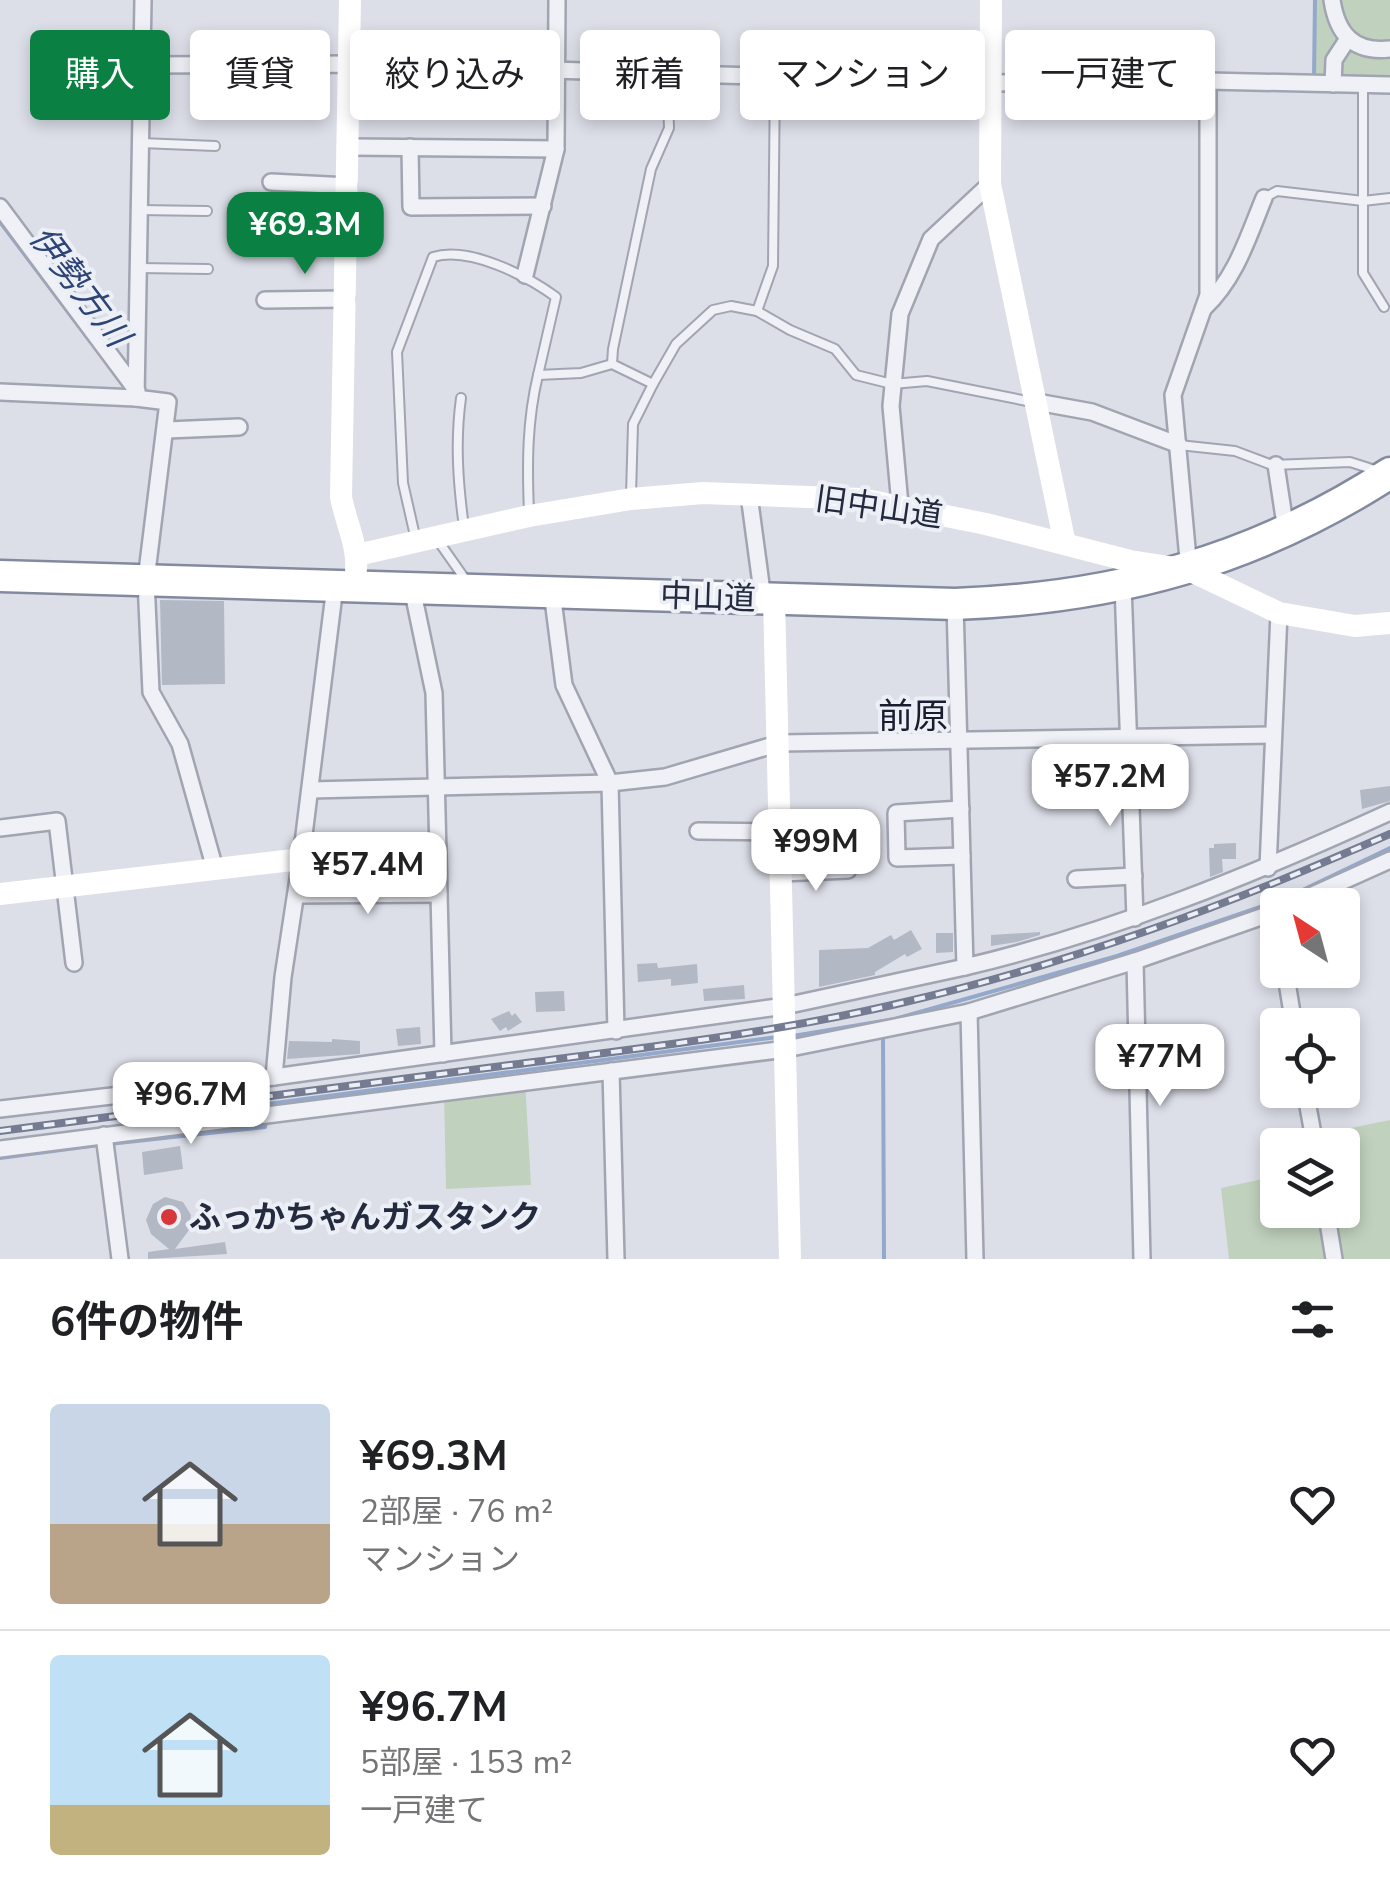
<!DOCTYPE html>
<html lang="ja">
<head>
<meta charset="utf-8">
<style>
	body { margin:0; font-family:"Nunito Sans","Noto Sans JP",sans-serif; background:#f2f2f2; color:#202124; height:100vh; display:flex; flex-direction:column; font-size:38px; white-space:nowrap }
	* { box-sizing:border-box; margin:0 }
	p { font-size:32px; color:#757577 }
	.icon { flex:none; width:55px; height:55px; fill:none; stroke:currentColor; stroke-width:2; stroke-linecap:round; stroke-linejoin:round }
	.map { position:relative; height:1259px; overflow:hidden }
	.drawer { display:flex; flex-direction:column; background:#fff; flex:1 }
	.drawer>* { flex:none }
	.banner { position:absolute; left:30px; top:30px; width:1330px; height:90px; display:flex; gap:20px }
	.needle { width:65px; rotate:324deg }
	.controls { position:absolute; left:1260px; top:888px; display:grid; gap:20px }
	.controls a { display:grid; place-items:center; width:100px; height:100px; border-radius:10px; background:#fff; box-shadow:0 5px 15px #0003; font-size:50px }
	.price { position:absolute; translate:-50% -85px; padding:0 22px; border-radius:20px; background:#fff; color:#222; font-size:32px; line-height:65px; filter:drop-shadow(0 2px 5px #0008) }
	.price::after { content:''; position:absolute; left:50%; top:60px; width:30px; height:22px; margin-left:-15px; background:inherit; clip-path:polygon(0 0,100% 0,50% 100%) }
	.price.selected { background:#0b8043; color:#fff }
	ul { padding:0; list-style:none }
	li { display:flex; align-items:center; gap:30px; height:250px; padding:0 50px }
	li+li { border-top:2px solid #e0e0e0 }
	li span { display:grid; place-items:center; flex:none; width:280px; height:200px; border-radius:10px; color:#555 }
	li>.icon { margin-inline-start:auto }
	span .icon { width:120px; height:120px; fill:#fffc; stroke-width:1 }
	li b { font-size:42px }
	h2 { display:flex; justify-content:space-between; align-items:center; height:120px; padding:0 50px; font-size:42px }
	.pill { padding:0 35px; border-radius:10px; background:#fff; box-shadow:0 5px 15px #0003; font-size:35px; line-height:90px }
	.pill.selected { background:#0b8043; color:#fff }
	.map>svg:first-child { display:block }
</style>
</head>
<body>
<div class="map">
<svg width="1390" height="1259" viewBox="0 0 1390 1259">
	<rect width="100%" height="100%" fill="#dcdfe8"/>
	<!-- green -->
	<g fill="#c0d2bd">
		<path d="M1315,0H1390V85L1314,83Z"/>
		<path d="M525,1081L531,1185L446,1189L444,1092Z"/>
		<path d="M1390,1120V1259H1340L1329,1210H1342V1145H1318L1316,1135Z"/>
		<path d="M1277,1176L1278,1210H1318L1326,1259H1229L1221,1188Z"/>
	</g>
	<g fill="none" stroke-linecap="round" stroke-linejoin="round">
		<!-- stream -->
		<g stroke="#94a8cb" stroke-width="4">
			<path d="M1314,78L1315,0"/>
			<path d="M0,222L90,341"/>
			<path d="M793,1036L895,1019L1117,956L1286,898L1390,848"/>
			<path d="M883,1036L884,1259"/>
			<path d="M266,1109L267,1104L778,1037"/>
			<path d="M109,1144L265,1127L266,1118"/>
			<path d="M0,1158L99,1145"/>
		</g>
	</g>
	<!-- building -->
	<g fill="#b3b8c5">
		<path d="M160,600L224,601L225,684L162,685Z"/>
		<path d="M1390,786V801L1362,809L1360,790Z"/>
		<path d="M1236,843V859H1222L1223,872L1210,877L1209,848H1214V844Z"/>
		<path d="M911,930L922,949L907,957L905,954L875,972V975L819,987V950L868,948L891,935L894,940Z"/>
		<path d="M1040,932V935L1017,942L991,946V935Z"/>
		<path d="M936,933H953V952L936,953Z"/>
		<path d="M657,963L658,968L697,964L698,983L671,986V979L638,982L637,964Z"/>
		<path d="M744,985L745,999L704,1001L703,989Z"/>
		<path d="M564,991L565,1011L536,1012L535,992Z"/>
		<path d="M509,1011L512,1016L515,1013L522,1022L508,1031L506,1027L500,1031L491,1019Z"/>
		<path d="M420,1027L421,1044L398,1046L396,1029Z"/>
		<path d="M332,1039L360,1041V1054L287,1059L289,1041L332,1042Z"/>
		<path d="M180,1146L183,1169L144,1175L142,1152Z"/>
		<path d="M165,1197L183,1202L191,1215L189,1230L175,1249L225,1242L227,1254L148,1259V1252L169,1249L151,1234L146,1220L153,1204Z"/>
	</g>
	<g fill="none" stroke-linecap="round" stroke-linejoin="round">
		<defs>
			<g id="lane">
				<path d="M1363,84V273L1384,307"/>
				<path d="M141,143L215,146"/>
				<path d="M1264,198L1277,191L1363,201L1390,198"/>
				<path d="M139,210L207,211"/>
				<path d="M139,268L208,269"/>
				<path d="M757,311L773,266L775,76"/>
				<path d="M653,384L676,344L713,310L731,306L757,311L790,330L835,349L856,375L892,384L927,381L1032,402"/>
				<path d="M461,398C455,442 458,483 464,527"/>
				<path d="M1179,445L1235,451L1272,465L1350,462L1375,470"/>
				<path d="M631,495L633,424L653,384L612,364L613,349L651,169L669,128L667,73"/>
				<path d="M529,512C527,464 527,421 538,375"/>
				<path d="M415,536L403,483L397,352L433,257C470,246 527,276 556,297L538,375L581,373L612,364"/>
				<path d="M439,542L465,579"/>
			</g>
			<g id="street">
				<path d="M1332,0C1337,34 1354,53 1390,49"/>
				<path d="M142,65L350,64L990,83L1208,81L1390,85"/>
				<path d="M1333,84L1334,60L1347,40"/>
				<path d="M349,147L556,149"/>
				<path d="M410,147L411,207L543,206"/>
				<path d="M271,182L348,186"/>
				<path d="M0,207L137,391"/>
				<path d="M271,229L347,228"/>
				<path d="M525,275L556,149L557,0"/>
				<path d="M265,300L346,299"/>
				<path d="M1204,308C1236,278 1248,237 1264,198"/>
				<path d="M0,392L136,398L168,402L146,580L151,692L180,744L215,869"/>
				<path d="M136,398L143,0"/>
				<path d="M1037,402L1092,412L1179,445"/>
				<path d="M167,430L239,427"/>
				<path d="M1276,465L1286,531"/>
				<path d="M749,495L763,599"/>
				<path d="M900,505L891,406L900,314L931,239L990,184"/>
				<path d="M1189,570L1173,395L1208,295V81"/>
				<path d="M1123,585L1135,918"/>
				<path d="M412,588L434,693L443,1054"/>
				<path d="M552,592L564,685L610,783L616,1031"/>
				<path d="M955,604L965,967C1113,932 1252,875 1390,812"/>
				<path d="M310,790L610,783L665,777L780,743L1272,735"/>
				<path d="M961,809L896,813L897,858L962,856"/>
				<path d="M0,828L57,821L74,963"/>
				<path d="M698,831L781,832"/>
				<path d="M1268,868L1279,613"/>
				<path d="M782,873L848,870"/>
				<path d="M1076,879L1134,876"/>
				<path d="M296,895L439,894"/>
				<path d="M1290,905L1390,860"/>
				<path d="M1135,961L1142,1259"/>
				<path d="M1285,970L1294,1025"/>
				<path d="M969,1012L975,1259"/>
				<path d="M611,1071L616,1259"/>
				<path d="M274,1077L283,977L301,859L335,586"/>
				<path d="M1305,1090L1315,1145"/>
				<path d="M0,1109L274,1077L785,1006L965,967"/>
				<path d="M104,1135L120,1259"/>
				<path d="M0,1149L786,1049L969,1012L1135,961L1278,911"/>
				<path d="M1326,1210L1334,1259"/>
			</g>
			<path id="highway" d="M0,576L955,604C1117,598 1254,561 1390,473"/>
		</defs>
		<!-- lane casing -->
		<use href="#lane" stroke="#a1a5b2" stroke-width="12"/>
		<!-- street casing -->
		<use href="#street" stroke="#a1a5b2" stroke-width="20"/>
		<!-- highway casing -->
		<use href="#highway" stroke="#838a9f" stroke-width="35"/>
		<!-- lane -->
		<use href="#lane" stroke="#eff1f6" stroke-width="8"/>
		<!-- street -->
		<use href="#street" stroke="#eff1f6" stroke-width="15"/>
		<!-- secondary -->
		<g stroke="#fff" stroke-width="22">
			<path d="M350,0L341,497C345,520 358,545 356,569"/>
			<path d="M991,0L990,184L1065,544"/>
			<path d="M357,555L529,516L631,499L703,493L861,499L986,524L1130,561L1189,570L1279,613L1355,626L1390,623"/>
			<path d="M774,599L790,1259"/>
			<path d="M0,894L301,859"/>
		</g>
		<!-- highway -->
		<use href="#highway" stroke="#fff" stroke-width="30"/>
		<defs>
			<path id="rail" d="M0,1131C170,1109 340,1087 510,1065C642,1048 776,1033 905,1002C1073,963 1233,903 1390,834"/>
		</defs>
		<!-- rail casing -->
		<use href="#rail" stroke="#757c92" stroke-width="8"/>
		<!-- rail -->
		<use href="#rail" stroke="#eceff5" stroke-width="4" stroke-dasharray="11" stroke-linecap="butt"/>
	</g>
	<!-- markers -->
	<circle fill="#d7373b" stroke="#eceff5" stroke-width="4" cx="169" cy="1217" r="10"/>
	<g text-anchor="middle" stroke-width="8" stroke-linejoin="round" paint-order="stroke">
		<!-- street labels -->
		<g font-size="32" fill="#252b3f" stroke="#eceff5">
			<text transform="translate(879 507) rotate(8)" y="11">旧中山道</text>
			<text transform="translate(708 597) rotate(2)" y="11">中山道</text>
		</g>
		<!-- poi labels -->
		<g font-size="32" font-weight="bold" fill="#252b3f" stroke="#eceff5" text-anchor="start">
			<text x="189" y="1228">ふっかちゃんガスタンク</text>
		</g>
		<!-- water labels -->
		<g font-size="35" font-style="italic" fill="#2d4476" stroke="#eceff5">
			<text transform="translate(80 286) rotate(53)" y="12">伊勢方川</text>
		</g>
		<!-- neighbourhood labels -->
		<g font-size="35" fill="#181d30" stroke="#eceff5">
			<text x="913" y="728">前原</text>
		</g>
	</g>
</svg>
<div class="controls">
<a><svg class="needle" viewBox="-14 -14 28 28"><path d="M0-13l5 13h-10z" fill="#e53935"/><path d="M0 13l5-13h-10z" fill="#757577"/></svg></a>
<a><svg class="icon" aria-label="locate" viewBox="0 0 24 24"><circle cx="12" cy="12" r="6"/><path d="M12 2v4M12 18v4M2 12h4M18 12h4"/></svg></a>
<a><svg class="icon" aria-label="layers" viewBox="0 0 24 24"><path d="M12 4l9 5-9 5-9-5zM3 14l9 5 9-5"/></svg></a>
</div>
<b class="price selected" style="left:305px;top:277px">¥69.3M</b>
<b class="price" style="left:1110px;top:829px">¥57.2M</b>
<b class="price" style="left:816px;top:894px">¥99M</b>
<b class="price" style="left:368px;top:917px">¥57.4M</b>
<b class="price" style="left:1160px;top:1109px">¥77M</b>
<b class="price" style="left:191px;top:1147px">¥96.7M</b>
<div class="banner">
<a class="pill selected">購入</a>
<a class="pill">賃貸</a>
<a class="pill">絞り込み</a>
<a class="pill">新着</a>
<a class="pill">マンション</a>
<a class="pill">一戸建て</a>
</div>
</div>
<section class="drawer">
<h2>6件の物件<svg class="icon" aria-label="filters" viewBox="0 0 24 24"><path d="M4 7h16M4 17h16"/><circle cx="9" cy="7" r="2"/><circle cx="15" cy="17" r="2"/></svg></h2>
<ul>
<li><span style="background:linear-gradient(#c9d6e8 60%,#b9a48a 0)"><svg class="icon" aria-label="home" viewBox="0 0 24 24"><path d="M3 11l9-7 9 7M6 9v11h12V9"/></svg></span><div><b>¥69.3M</b><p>2部屋 · 76 m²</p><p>マンション</p></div><svg class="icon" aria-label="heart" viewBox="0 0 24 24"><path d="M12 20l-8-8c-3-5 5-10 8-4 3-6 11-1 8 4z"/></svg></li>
<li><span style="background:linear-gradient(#bfe0f5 75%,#c2b280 0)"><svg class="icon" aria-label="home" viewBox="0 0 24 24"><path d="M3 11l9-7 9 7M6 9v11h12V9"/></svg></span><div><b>¥96.7M</b><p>5部屋 · 153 m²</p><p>一戸建て</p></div><svg class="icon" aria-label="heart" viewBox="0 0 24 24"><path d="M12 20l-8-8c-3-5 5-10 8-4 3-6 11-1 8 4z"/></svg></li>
</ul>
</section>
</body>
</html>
